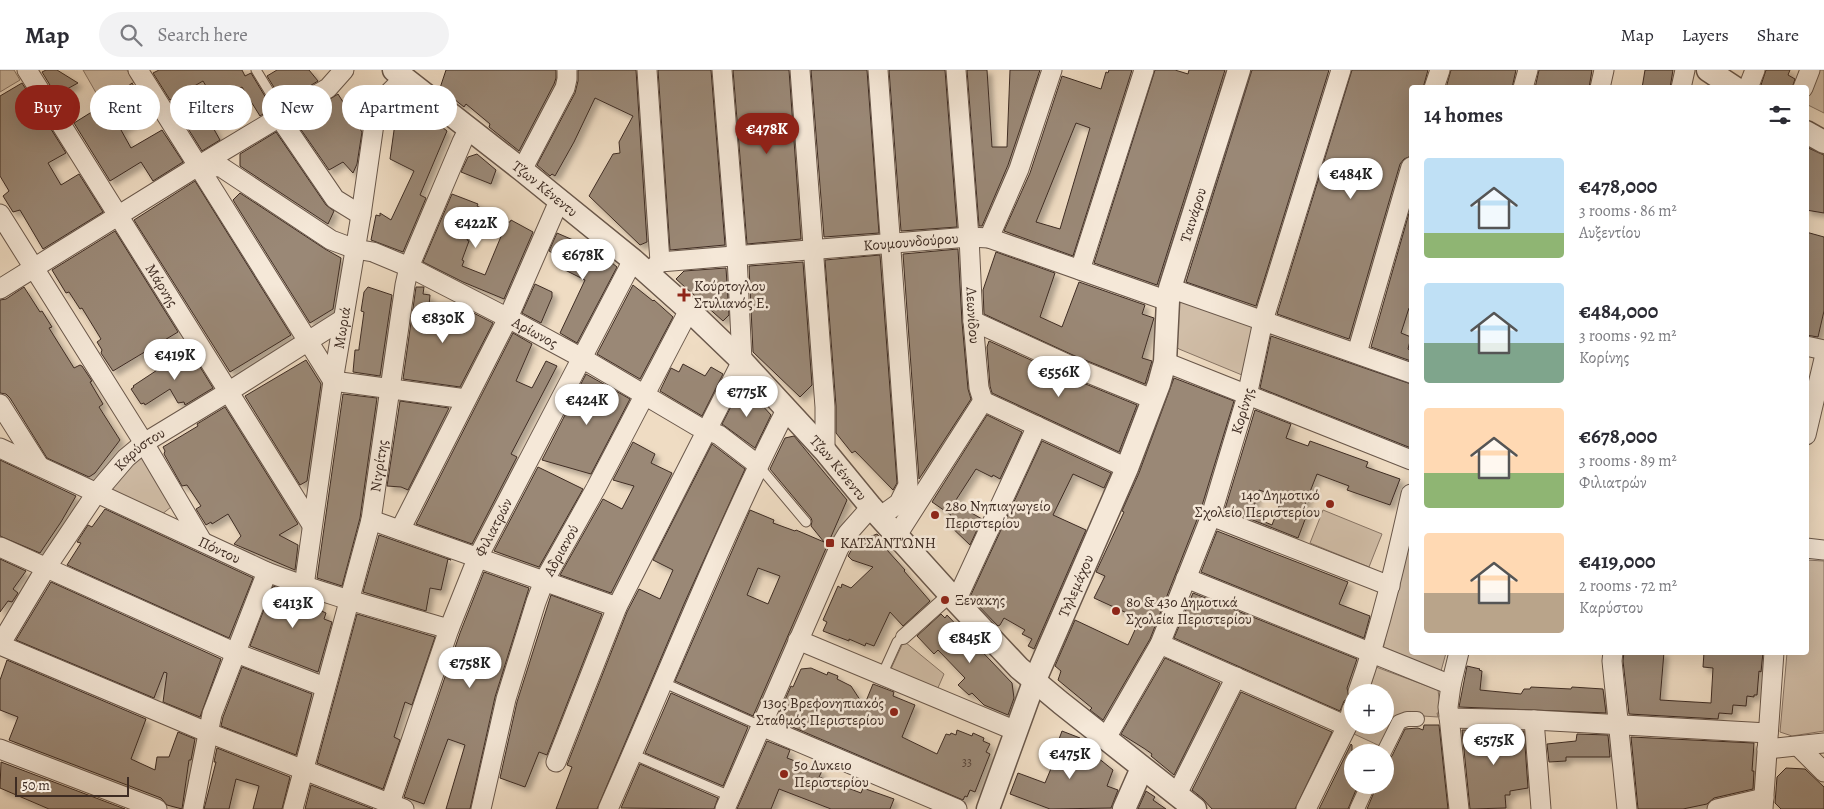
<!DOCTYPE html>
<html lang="en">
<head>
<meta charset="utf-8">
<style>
	body { margin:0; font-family:Alegreya,serif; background:#f2f2f3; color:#2b2b33; height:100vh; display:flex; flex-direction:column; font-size:19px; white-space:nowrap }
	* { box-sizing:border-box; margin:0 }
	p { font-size:16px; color:#7c7c81 }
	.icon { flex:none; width:28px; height:28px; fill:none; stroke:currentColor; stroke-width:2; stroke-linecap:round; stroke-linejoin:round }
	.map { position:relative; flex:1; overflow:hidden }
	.sheet { position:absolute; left:1409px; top:15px; width:400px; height:570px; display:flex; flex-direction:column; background:#fff; border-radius:5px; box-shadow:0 5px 20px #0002 }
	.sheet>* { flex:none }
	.hud { position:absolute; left:15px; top:15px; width:475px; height:45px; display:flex; gap:10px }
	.buttons { position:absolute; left:1344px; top:614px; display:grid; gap:10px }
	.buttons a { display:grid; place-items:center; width:50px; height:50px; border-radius:50%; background:#fff; box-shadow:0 5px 20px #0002; font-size:25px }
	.scale { position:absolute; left:15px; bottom:12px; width:114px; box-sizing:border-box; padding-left:5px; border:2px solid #3e2c23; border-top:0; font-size:14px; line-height:18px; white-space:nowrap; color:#3e2c23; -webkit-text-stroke:4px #f5e8d8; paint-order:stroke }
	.price { position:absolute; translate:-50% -42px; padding:0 11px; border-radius:18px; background:#fff; color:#222; font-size:16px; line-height:32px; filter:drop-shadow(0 1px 2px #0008) }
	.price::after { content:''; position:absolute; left:50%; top:30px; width:15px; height:11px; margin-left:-8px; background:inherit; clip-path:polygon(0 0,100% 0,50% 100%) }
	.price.active { background:#8f2418; color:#fff }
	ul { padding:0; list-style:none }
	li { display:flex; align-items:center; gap:15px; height:125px; padding:0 15px }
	li span { display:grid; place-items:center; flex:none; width:140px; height:100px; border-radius:5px; color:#555 }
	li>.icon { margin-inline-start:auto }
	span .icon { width:60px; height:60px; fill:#fffc; stroke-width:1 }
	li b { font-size:21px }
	h2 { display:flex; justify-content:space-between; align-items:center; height:60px; padding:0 15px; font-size:21px }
	.chip { padding:0 18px; border-radius:22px; background:#fff; box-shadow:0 5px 20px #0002; font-size:18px; line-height:45px }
	.chip.active { background:#8f2418; color:#fff }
	header { display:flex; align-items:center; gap:30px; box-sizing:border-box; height:70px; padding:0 25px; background:#fff; border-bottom:1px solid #e1e1e2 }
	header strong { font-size:24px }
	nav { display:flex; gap:28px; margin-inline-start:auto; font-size:18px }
	.search { width:350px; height:45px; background:#f2f2f3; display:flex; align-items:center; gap:12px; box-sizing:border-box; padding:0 18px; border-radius:28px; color:#7c7c81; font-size:19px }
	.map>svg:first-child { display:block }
</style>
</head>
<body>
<header>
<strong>Map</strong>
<div class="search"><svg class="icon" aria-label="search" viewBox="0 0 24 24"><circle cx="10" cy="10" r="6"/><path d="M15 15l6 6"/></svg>Search here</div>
<nav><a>Map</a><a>Layers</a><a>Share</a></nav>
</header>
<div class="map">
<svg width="1824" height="739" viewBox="0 0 1824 739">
	<defs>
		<filter id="shadow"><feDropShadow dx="4.5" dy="4.5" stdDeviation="2.5" flood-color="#0004"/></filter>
	</defs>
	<rect width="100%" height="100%" fill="#efdcc3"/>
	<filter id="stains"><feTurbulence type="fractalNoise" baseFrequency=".004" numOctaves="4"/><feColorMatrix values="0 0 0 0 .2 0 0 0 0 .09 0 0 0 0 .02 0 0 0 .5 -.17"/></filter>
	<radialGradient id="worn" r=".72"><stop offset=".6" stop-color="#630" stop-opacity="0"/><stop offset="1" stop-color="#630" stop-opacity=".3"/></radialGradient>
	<!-- green -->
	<g fill="#d1bea8" stroke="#887566">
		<path d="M0,0H14L20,10L0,22Z"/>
		<path d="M83,0H127L134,12L103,35Z"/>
		<path d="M1816,0H1824V43L1806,34V26Z"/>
		<path d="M1183,232L1252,256L1253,260L1242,305L1179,279L1173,273L1176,234Z"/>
		<path d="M141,384L171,437L161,445L110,421Z"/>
		<path d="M1323,440L1382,464L1369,497L1310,473Z"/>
		<path d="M1411,448V582L1446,583L1441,601L1383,579Z"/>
		<path d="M1806,490L1824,491V661L1792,666L1780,662L1787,583L1806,582Z"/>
		<path d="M905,572L944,604L937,620L890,601L902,575Z"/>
		<path d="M1376,597L1438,620L1441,643H1437L1438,647L1407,645L1380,676L1354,664L1358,655H1385V622H1369Z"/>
	</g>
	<!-- building -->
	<g fill="#9a8876" stroke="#3e2c23" fill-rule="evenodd" filter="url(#shadow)">
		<path d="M46,0H57L78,13L56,25L42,2Z"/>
		<path d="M159,0H242L245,6L251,3L272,38L260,46L242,17L216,33L203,11L170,30L153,3Z"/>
		<path d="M277,0H309L318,11L283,32L267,6Z"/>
		<path d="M446,0H556V8L554,14L519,81L489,57L490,54L466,34L464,37L440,18Z"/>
		<path d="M578,0H636L647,172L640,175L589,126L613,84L620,83L619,72L633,46L595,28L574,72L555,106L552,104L550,106L537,95L575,23L578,11Z"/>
		<path d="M658,0H711L725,175L670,180Z"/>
		<path d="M733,0H789L801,169L747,174Z"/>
		<path d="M811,0H867L879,163L824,167Z"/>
		<path d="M889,0H945L957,157L901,161Z"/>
		<path d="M967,0H987L992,77H1007L1010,0H1040L1008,95L982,156H979Z"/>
		<path d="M1109,0H1132L1073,186L1004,161L1030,103L1062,6L1101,19L1106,2L1108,3ZM1076,53L1090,58L1060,159L1036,152Z"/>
		<path d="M1155,0H1175L1188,4L1189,0H1225L1157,215L1094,193Z"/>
		<path d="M1252,0H1329L1256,236L1186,212Z"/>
		<path d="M1352,0H1428L1423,18H1411V86L1404,89L1400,94L1349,269L1277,244Z"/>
		<path d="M1451,0H1516L1512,18H1446Z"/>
		<path d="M1539,0H1592L1589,18H1535Z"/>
		<path d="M1645,0H1673L1670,18H1642Z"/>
		<path d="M1766,0H1790L1788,5L1795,9L1792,18H1760Z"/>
		<path d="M22,13L66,83L48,93L61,115L79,104L103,142L43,179L20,140L13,142L3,126L9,121L0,106V26Z"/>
		<path d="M132,13L151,42L121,60L131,78L162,60L183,92L153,111L141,92L110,111L74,53L111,30Z"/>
		<path d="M338,24L362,62L357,94L353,103L343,92L329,100L295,51Z"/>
		<path d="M407,29L447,61L420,125L426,128L403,182L371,170L376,145L380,146V143L391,150L414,101L390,89L397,39Z"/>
		<path d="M202,38L220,70L202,81L182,49Z"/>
		<path d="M276,62L326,135L334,141L328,154L240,96V84Z"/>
		<path d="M1806,77L1824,85V143L1806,140Z"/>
		<path d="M477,84L496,100L491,114L461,102L468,87Z"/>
		<path d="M195,111L291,265L230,302L134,150Z"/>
		<path d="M240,123L325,179L341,188L333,239L310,253L233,130Z"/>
		<path d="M452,124L478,134L477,136L481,138L467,170L469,171L462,190L464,191L462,196L485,205L507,152H510L511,150L533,162L504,229L463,212L423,192Z"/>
		<path d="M1411,136V239L1409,238L1401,263L1411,267L1408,279L1411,281V291L1371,277Z"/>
		<path d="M115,161L178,262L113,301L101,283L102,280L97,272L101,269L82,238L80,239L69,222L66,223L52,200Z"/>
		<path d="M1806,162L1824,167V241L1818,267L1806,265Z"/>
		<path d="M557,163L580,173L581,172L583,174L585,171L617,197L577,273L560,263L585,210L565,200L568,194L554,187L556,185L549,181Z"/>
		<path d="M958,179L962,252L968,319L971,329L919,409L903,184Z"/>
		<path d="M996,182L1055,203L1040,247L1062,257L1079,212L1145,235L1142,244L1154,248L1142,288L1152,291L1145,314L1075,286L984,244L983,220Z"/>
		<path d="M880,185L897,413L893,420L855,381L852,383L836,363V336L825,190Z"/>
		<path d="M803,192L812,315L800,327L753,282L749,196Z"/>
		<path d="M726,198L729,245L723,251L676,209L684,201Z"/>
		<path d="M535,214L552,222V227L541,253L522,243Z"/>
		<path d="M633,215L653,231L654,230L673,247L640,309L597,284Z"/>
		<path d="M24,217L40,242L42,241L52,257L49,258L74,298L80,295L82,296L92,311L90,312L103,334L99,337L120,370L95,403L89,407L47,388L10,328L6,324L0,323V230L6,229Z"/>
		<path d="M368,217L392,225L380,306L353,302L355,280H359V278L364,242L361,241L364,222Z"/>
		<path d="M416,217H424L423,224L430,225L428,246L445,254L456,234L493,253L460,317L403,309Z"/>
		<path d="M513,263L532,274L516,311L532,318L546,291L557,296L511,384L517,387L472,474L416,454Z"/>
		<path d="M1271,266L1411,314V378L1260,318Z"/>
		<path d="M989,271L1066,306L1137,335L1119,382L992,323L990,316L987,277Z"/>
		<path d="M189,279L213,318L185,335L184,332L178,333L170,319L145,335L144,333L141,334L131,319L134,317L133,316Z"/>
		<path d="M306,290L321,314L307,411L300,415L245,326Z"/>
		<path d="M683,294L705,306L711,297L723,304L702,346L660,321L671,298L679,302Z"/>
		<path d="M586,304L630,329L591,404L542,390Z"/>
		<path d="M1174,308L1234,331L1200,442L1150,569L1103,650L1090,640L1092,638L1058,610L1061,601L1055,596L1075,550L1128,575L1140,549L1094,528L1105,506L1096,502L1124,442L1122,441L1139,403Z"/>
		<path d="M741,317L750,322L771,345L755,378L722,354Z"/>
		<path d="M343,324L377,328L360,448L342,516L317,508Z"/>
		<path d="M400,331L449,338L408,420L401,417L387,416Z"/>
		<path d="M225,337L298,454L279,465L298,475L295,500L234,474L241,466L228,444L212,454L211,452L206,455L196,439L201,436L187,415L182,416L164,384L165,381L163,377L198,356L197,354Z"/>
		<path d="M1255,340L1291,354L1286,368L1308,376L1310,371L1368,392L1366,397L1400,409L1390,435L1347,420L1349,416L1317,404L1304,437L1309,439L1298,468L1225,439ZM1259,420L1282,428L1272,455L1251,446Z"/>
		<path d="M987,345L1022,362L1000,409L993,405L992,407L976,399L954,433L982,449L970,475L946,452L951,445L932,432Z"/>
		<path d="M794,366L847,430L753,646L675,611L750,440L774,450L773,453L795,461L796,460L824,472L811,456L812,451L811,448L770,399L785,368ZM758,498L780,506L768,534L747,525Z"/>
		<path d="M1042,371L1111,403L1104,418L1073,404L1053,445L1086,460L1034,579L1028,576L1032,569L1022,564L1025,560L1004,548L1000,555L998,556L970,527Z"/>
		<path d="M633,372L655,384L651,393L672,403L611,523L560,505L603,429L622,439L634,416L613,410Z"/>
		<path d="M712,374L745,399L684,534L597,739H556L572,697L567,695L627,542L639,519L660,529L673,500L653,490Z"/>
		<path d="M0,390L76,426L61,452L40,483L0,466Z"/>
		<path d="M538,397L583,419L539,497L494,481Z"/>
		<path d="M105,439L253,508L229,568L67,495L81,473L77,472L88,455L92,457Z"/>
		<path d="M1217,461L1348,512L1339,534L1370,546L1364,568L1201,502Z"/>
		<path d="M877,464L889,478L887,480L905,500L904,501L930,531L903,556L890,542L874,576L866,573L865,576L849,569V571L823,561L827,552L823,550L838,516L841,518L842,514L851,518L873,497L852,490L848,486L856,472Z"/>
		<path d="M379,465L451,490L448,489L441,520L430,518L426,541L363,522Z"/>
		<path d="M0,489L26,501L13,519L18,523L12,532L8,531L0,542Z"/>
		<path d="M484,502L529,518L495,627L470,739H446L465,675L448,669L424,734L404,727L460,563Z"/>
		<path d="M51,512L221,589L200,647L163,632L167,603L164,602L154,628L16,570Z"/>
		<path d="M273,516L319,532L317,539L326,543L324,549L332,552L318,602L250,576Z"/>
		<path d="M1193,523L1357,589L1347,618L1349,628L1344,631L1340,641L1174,568Z"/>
		<path d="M551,525L602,544L547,685L539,682L525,717L500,708L517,632Z"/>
		<path d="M357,544L435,567L412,635L405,632L394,667L400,670L383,719L317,693Z"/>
		<path d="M941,544L945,548L947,545L1012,613L1014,628L1008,645L984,635L972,623L969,625L958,615L965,608L938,580L934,584L917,566Z"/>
		<path d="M1624,582H1664L1660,630L1711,633L1713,598L1703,597L1704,582H1763L1761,602L1759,601L1757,625H1754V627L1747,626L1746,636L1733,635L1732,644L1719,643L1718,649L1629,644L1623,591Z"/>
		<path d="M1165,588L1220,613L1174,705L1151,686L1152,684L1145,679L1121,664Z"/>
		<path d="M7,590L146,649L131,689L155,700L157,687H169L178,662L195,669L191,690H189L182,739L167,735L161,728L9,670L18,647L0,640V610Z"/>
		<path d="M1467,596L1480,599L1479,600L1482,601L1480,620L1521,624L1524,619H1530L1531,617L1571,619L1572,617L1603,619L1606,643L1459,637Z"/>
		<path d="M242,597L312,624L296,685L221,656L223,647Z"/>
		<path d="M811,598L827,605L828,602L838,606L837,609L851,616L864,636L873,614L894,622L893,626L915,635L902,667L937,684L946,664L950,665L951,663L956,665L957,660L972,666L973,663L984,668L983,671L990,674L986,682L990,684L975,722L970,720L967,727L965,726L963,730L776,650L791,616L793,617L801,599Z"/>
		<path d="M1241,622L1332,662L1295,739H1212L1203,729L1192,720Z"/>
		<path d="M671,623L748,657L723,716L645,683Z"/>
		<path d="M1424,655H1439L1448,739H1367L1377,715H1385V691L1392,686L1405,659L1418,658L1423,660Z"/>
		<path d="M1462,660L1524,661L1528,718L1510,721V725H1505L1506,738L1470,739Z"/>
		<path d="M1062,661L1080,668L1078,671L1088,674L1086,679L1092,681V683L1113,700L1107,716L1118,720L1111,738L1050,739L1010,724L1018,703L1045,713L1055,689L1052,688Z"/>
		<path d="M1577,664L1608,665L1610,687H1566V691L1549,692L1547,674L1576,671Z"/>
		<path d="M1631,667L1754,673L1752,701H1754L1753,719L1714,728L1707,734L1683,739H1638Z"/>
		<path d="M767,671L790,680L787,688L822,701L819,707L861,723L863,718L894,729L890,739H831L779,719L771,739H737Z"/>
		<path d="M1351,674L1352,675V715H1358L1348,739H1319Z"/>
		<path d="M217,678L290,707L282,739H253L259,716L236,709L229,739H204L216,692H214Z"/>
		<path d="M1,692L125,739H49L0,718Z"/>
		<path d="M640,694L718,728L714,739L621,738Z"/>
		<path d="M1786,698L1805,699L1824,717V739H1781L1775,733L1777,707Z"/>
		<path d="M311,715L373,739H305Z"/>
		<path d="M1146,721L1155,727L1153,730L1166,739H1138Z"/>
	</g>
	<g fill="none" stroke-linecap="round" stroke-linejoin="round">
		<defs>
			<g id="service">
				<path d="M256,0L283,44"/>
				<path d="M758,395L806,452"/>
				<path d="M882,605L897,572L903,567"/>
				<path d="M662,612L761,656"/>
				<path d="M632,684L730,726"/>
			</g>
			<g id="pedestrian">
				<path d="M903,567L950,525"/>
				<path d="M1384,682L1399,652L1407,649H1417"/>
				<path d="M1357,739L1368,715"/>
			</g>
			<g id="minor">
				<path id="s1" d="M27,0L312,455"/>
				<path d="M138,0L333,311L466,329"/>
				<path d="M647,0L660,192"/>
				<path d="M800,0L825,337V381"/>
				<path d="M878,0L908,415L899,433L881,446"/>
				<path id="s2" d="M956,0L969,167L973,251L979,318L983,331"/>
				<path d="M1434,18L1440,0"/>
				<path d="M1523,18L1528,0"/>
				<path d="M1600,18L1604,0"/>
				<path d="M1681,18L1685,0"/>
				<path d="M1748,18L1755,0"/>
				<path d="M1803,18L1810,0"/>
				<path d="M279,47L335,129L361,145"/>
				<path id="s3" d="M198,96L221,97L331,170L355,179L373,182L409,197L508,248L582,288L697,356L719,365L758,395"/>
				<path d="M522,100L565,18L567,9V0"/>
				<path d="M0,144L144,373L202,471"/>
				<path d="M989,168L1019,99L1052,0"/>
				<path d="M1080,200L1144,0"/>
				<path id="s4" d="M648,203L660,192L969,167L989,168L1168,231"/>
				<path d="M1170,218L1411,303"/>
				<path d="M0,219L198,96L328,18L344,0"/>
				<path d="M973,251L1071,296L1152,329"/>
				<path d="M1806,276L1824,280"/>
				<path d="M1357,283L1411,97"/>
				<path d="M1165,292L1411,390"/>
				<path d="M983,331L1127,398"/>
				<path d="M0,334L38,394"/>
				<path d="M1806,365L1824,289"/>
				<path id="s5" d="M0,378L267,502C326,525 388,541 449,559"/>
				<path d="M1211,446L1390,516"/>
				<path d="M371,450L617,537"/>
				<path d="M400,460L508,248L559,131"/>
				<path d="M897,465L983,331"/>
				<path d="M0,477L236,583L325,617"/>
				<path d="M1806,478L1824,480"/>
				<path d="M1186,508L1451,615"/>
				<path id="s6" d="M304,516L333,311L361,145L374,54L386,26L404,8"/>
				<path d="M956,531L1037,356"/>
				<path d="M798,570L1016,661"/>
				<path d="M1160,574L1347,656"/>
				<path id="s7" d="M0,575L46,498L97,422L126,388L144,373L228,322L343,249"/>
				<path d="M0,575L209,663L404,739"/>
				<path d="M1613,582L1612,591L1627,739"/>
				<path d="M1358,622C1381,557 1396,491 1411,424"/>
				<path d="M1449,648L1534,650L1768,663"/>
				<path d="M1534,650L1541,739"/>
				<path d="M761,656L957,739"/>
				<path id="s8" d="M1106,668L1160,574L1211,446L1247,326L1263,251L1341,0"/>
				<path d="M1799,677L1824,702"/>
				<path d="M0,679L157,739"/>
				<path d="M1767,679L1824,673"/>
				<path d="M556,692L617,537L742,291L737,186L722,0"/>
				<path d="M1177,724L1236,607"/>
				<path d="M193,739L212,644L267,502"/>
				<path id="s9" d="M293,739L371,450L405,215L409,197L462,72L469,58"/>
				<path id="s10" d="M388,739L449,559L477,489L633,190"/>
				<path id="s11" d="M481,739L506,629L536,532L544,511L596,418L689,240"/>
				<path d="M608,739C667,606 720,470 786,340"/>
				<path d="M725,739L839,478L848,463L871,437"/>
				<path d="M1306,739L1347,656L1352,639"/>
				<path d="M1459,739L1448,637L1451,615L1459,582"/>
				<path d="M1717,739L1764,728"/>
				<path d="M1763,739L1774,582"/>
			</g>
			<g id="tertiary">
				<path id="s12" d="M394,0L522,100L633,190L689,240L742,291L825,381L871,437L956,531L1019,598L1061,633L1195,739"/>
				<path d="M1708,0L1735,18"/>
				<path d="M1806,62L1824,72"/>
				<path id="s13" d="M988,739L1034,612L1127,398L1159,314L1165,292L1168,231L1170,218L1239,0"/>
				<path d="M1124,739L1142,698"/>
			</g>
		</defs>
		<!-- service casing -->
		<use href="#service" stroke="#6a584b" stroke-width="11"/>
		<!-- pedestrian casing -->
		<use href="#pedestrian" stroke="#6a584b" stroke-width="16"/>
		<!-- minor casing -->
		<use href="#minor" stroke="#6a584b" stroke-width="21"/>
		<!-- tertiary casing -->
		<use href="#tertiary" stroke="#6a584b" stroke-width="25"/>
		<!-- service -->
		<use href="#service" stroke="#f5e8d8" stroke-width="9"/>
		<!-- pedestrian -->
		<use href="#pedestrian" stroke="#f5e8d8" stroke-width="14"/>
		<!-- minor -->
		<use href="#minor" stroke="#f5e8d8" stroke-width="19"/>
		<!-- tertiary -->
		<use href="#tertiary" stroke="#f5e8d8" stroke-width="22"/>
	</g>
	<!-- markers -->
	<g fill="#8f2418" stroke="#f5e8d8" stroke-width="2">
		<path d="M681.5 217.5h5v5h5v5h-5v5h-5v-5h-5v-5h5z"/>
		<circle cx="1330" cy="434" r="5"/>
		<circle cx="935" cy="445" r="5"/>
		<rect x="825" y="468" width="10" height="10" rx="2.5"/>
		<circle cx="945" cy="530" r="5"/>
		<circle cx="1116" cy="541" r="5"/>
		<circle cx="894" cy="642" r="5"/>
		<circle cx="784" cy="704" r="5"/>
	</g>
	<g text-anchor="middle" stroke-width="5" stroke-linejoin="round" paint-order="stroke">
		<!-- number labels -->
		<g font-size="12" fill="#554338">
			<text x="967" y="696">33</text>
		</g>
		<!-- street labels -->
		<g font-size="15" fill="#3e2c23" stroke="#f5e8d8">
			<text dy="5" stroke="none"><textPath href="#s12" startOffset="192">Τζων Κένεντυ</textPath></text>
			<text dy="5" stroke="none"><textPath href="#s13" startOffset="632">Ταινάρου</textPath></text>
			<text dy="5" stroke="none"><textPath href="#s4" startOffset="268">Κουμουνδούρου</textPath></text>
			<text dy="5" stroke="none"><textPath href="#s1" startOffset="254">Μάρνης</textPath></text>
			<text dy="5" stroke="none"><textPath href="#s2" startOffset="246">Λεωνίδου</textPath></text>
			<text dy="5" stroke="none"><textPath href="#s6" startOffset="261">Μωριά</textPath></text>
			<text dy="5" stroke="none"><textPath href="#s3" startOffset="380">Αρίωνος</textPath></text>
			<text dy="5" stroke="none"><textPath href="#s8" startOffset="356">Κορίνης</textPath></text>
			<text dy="5" stroke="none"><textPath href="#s7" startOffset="242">Καρύστου</textPath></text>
			<text dy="5" stroke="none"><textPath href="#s9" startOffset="354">Νιγρίτης</textPath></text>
			<text dy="5" stroke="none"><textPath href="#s12" startOffset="598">Τζων Κένεντυ</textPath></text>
			<text dy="5" stroke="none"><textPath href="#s10" startOffset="301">Φιλιατρών</textPath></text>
			<text dy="5" stroke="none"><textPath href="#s5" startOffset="242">Πόντου</textPath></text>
			<text dy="5" stroke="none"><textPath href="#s11" startOffset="272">Αδριανού</textPath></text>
			<text dy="5" stroke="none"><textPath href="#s13" startOffset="240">Τηλεμάχου</textPath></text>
		</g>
		<!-- poi labels -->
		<g font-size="15" fill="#3e2c23" stroke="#f5e8d8" text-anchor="start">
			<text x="694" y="221">Κούρτογλου<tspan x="694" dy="17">Στυλιανός Ε.</tspan></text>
			<text x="1320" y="430" text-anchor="end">14ο Δημοτικό<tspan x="1320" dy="17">Σχολείο Περιστερίου</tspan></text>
			<text x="945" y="441">28ο Νηπιαγωγείο<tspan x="945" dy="17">Περιστερίου</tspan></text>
			<text x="840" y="478">ΚΑΤΣΑΝΤΏΝΗ</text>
			<text x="955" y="535">Ξενακης</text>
			<text x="1126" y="537">8ο &amp; 43ο Δημοτικά<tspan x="1126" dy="17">Σχολεία Περιστερίου</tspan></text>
			<text x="884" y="638" text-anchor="end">13ος Βρεφονηπιακός<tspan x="884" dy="17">Σταθμός Περιστερίου</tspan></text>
			<text x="794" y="700">5ο Λυκειο<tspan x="794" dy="17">Περιστερίου</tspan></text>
		</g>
	</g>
	<rect width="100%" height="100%" filter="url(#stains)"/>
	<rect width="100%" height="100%" fill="url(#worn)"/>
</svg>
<div class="buttons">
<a>+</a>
<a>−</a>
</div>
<div class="scale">50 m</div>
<b class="price active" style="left:767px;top:85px">€478K</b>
<b class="price" style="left:1351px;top:130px">€484K</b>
<b class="price" style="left:476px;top:179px">€422K</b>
<b class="price" style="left:583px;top:211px">€678K</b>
<b class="price" style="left:443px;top:274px">€830K</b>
<b class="price" style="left:175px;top:311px">€419K</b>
<b class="price" style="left:1059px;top:328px">€556K</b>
<b class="price" style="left:747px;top:348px">€775K</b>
<b class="price" style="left:587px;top:356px">€424K</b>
<b class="price" style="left:293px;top:559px">€413K</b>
<b class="price" style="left:970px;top:594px">€845K</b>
<b class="price" style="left:470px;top:619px">€758K</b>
<b class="price" style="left:1494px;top:696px">€575K</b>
<b class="price" style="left:1070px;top:710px">€475K</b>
<div class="hud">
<a class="chip active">Buy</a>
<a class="chip">Rent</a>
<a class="chip">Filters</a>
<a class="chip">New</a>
<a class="chip">Apartment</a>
</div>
<section class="sheet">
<h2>14 homes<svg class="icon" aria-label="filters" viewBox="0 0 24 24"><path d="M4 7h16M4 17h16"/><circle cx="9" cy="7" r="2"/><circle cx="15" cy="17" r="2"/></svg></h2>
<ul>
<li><span style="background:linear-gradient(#bfe0f5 75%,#8fb573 0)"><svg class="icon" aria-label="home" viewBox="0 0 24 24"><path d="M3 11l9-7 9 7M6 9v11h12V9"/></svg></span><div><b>€478,000</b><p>3 rooms · 86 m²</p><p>Αυξεντίου</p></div></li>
<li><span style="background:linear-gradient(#bfe0f5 60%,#7fa58c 0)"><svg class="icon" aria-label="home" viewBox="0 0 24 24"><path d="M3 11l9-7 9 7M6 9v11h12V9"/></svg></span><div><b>€484,000</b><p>3 rooms · 92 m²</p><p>Κορίνης</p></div></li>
<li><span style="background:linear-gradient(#ffd9b3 65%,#8fb573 0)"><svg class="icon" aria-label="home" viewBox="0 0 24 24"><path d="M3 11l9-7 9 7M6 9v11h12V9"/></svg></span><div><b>€678,000</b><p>3 rooms · 89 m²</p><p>Φιλιατρών</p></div></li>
<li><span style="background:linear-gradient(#ffd9b3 60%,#b9a48a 0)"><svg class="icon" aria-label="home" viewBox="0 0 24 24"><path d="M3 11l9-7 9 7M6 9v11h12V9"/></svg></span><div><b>€419,000</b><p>2 rooms · 72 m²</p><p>Καρύστου</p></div></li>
</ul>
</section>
</div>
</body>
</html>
